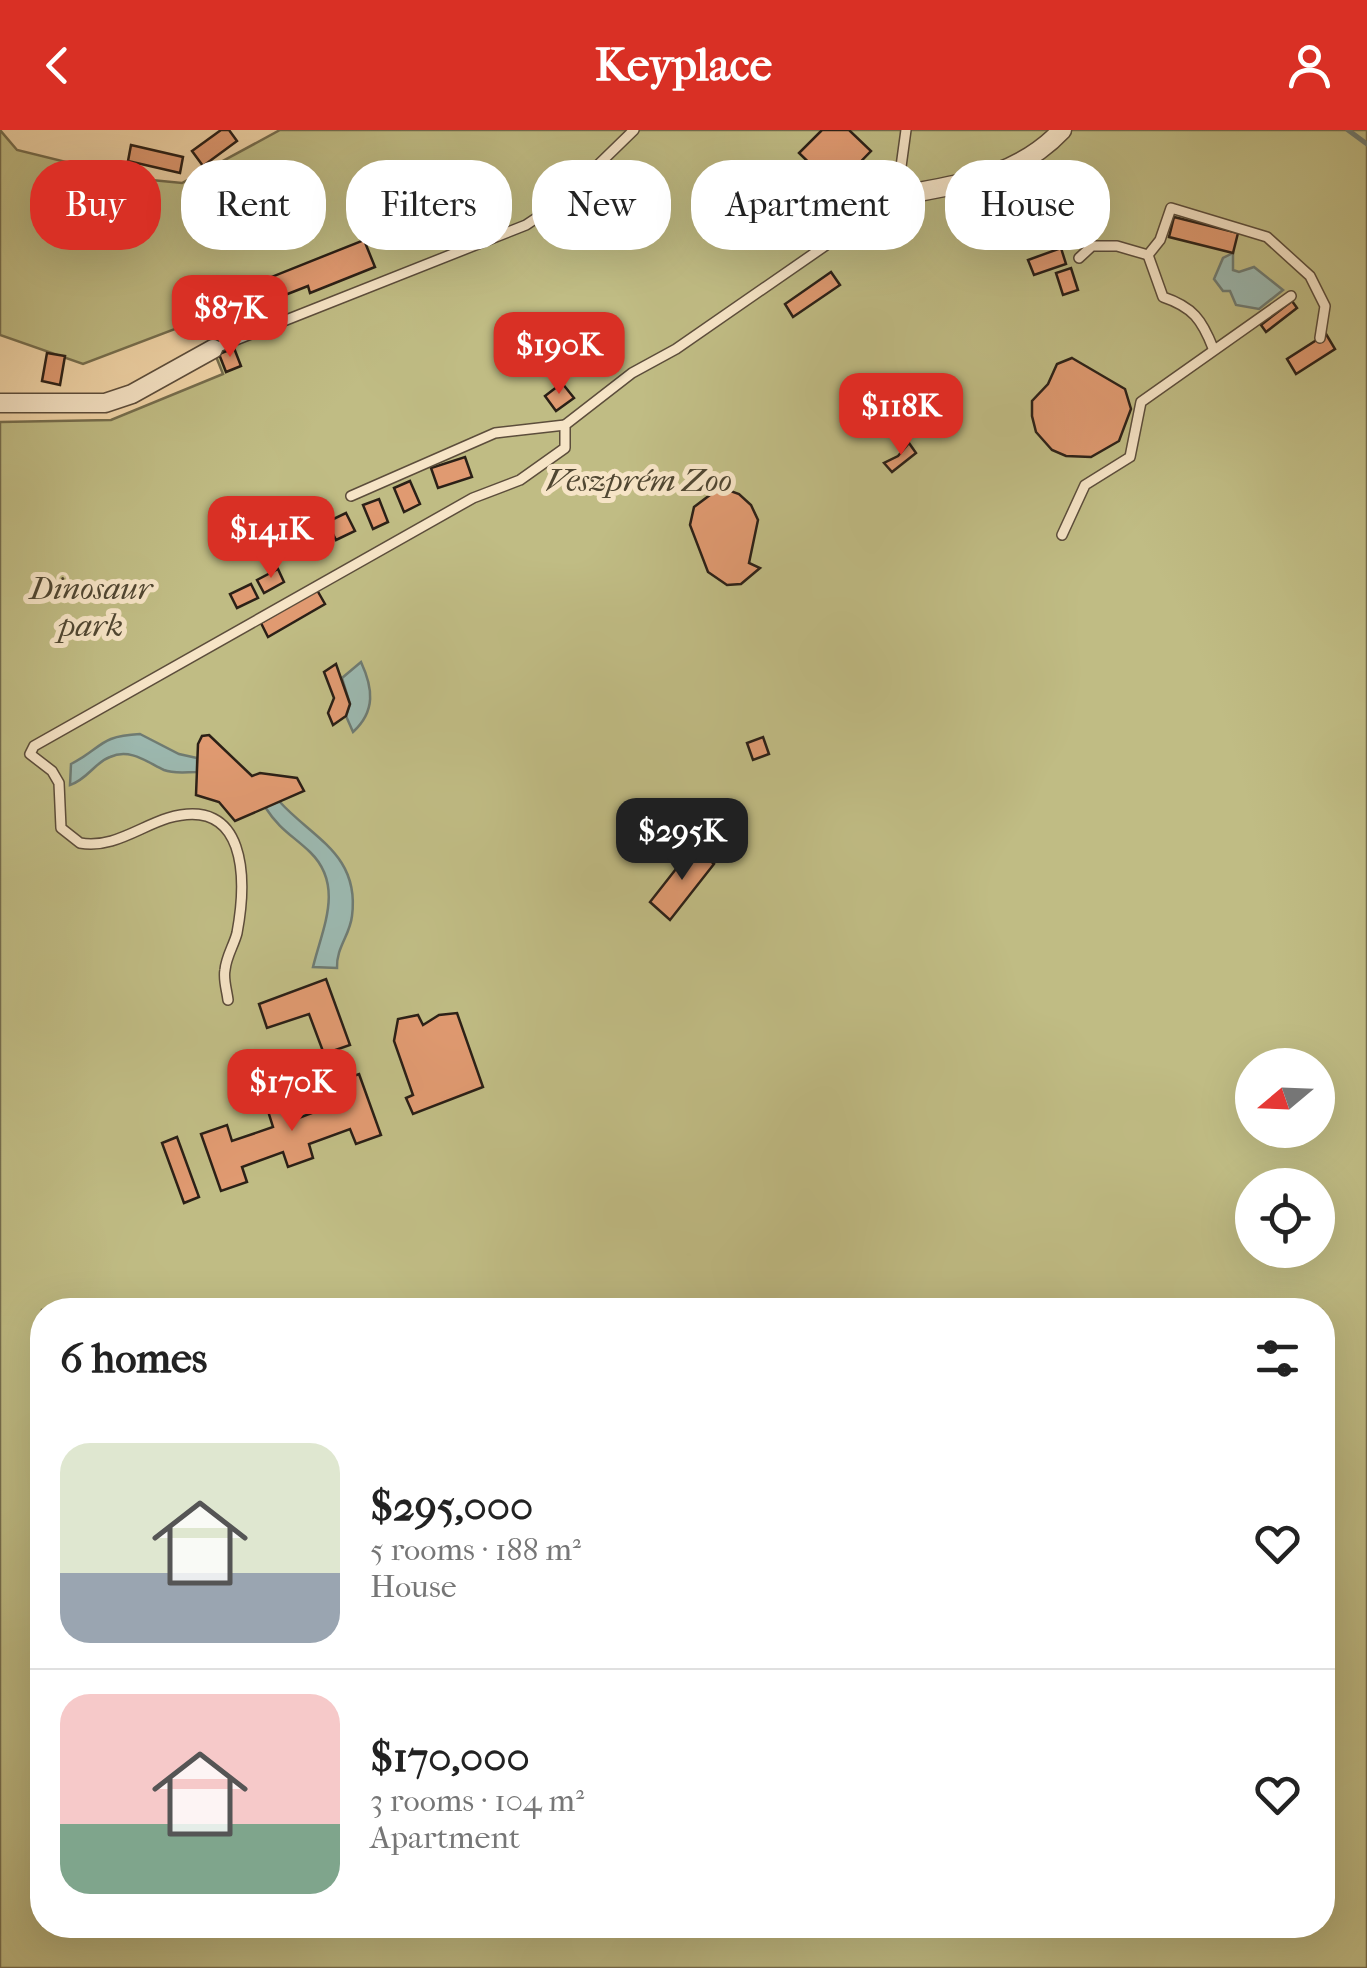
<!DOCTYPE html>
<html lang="en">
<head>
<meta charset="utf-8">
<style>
	body { margin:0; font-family:"IM FELL French Canon",serif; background:#f6f6f6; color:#222; height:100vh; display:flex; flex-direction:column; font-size:38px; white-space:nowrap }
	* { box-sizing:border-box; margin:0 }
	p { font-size:32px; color:#767676 }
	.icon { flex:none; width:55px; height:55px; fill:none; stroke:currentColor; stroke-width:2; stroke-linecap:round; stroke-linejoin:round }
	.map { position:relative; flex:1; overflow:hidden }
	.panel { position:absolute; left:30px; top:1168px; width:1305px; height:640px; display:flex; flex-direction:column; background:#fff; border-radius:40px; box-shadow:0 10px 40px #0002 }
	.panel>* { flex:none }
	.banner { position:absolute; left:30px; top:30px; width:1308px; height:90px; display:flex; gap:20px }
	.needle { width:65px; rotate:251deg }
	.controls { position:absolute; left:1235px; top:918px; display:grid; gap:20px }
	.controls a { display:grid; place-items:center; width:100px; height:100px; border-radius:50%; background:#fff; box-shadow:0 10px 40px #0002; font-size:50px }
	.price { position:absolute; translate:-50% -85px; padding:0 22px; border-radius:20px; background:#d93025; color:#fff; font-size:32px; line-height:65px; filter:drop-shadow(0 2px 5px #0008) }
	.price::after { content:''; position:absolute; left:50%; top:60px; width:30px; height:22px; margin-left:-15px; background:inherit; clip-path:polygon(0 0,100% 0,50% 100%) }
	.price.active { background:#222; color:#fff }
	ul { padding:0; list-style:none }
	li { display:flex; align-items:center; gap:30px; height:250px; padding:0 30px }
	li+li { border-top:2px solid #e0e0e0 }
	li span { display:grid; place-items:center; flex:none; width:280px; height:200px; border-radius:30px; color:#555 }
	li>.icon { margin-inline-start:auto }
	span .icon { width:120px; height:120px; fill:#fffc; stroke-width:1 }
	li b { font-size:42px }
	h2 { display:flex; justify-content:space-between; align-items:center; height:120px; padding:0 30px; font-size:42px }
	.tag { padding:0 35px; border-radius:40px; background:#fff; box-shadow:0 10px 40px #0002; font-size:35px; line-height:90px }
	.tag.active { background:#d93025; color:#fff }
	header { display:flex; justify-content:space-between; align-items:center; height:130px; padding:0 30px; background:#d93025; color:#fff; font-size:45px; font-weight:700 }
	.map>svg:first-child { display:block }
</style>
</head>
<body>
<header><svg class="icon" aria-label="back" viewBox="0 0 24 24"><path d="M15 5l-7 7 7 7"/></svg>Keyplace<svg class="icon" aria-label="person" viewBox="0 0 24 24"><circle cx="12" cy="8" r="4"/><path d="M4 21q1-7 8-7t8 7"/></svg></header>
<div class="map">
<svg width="1367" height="1838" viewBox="0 0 1367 1838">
	<rect width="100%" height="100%" fill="#f1d5a8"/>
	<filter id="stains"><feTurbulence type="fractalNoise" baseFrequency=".002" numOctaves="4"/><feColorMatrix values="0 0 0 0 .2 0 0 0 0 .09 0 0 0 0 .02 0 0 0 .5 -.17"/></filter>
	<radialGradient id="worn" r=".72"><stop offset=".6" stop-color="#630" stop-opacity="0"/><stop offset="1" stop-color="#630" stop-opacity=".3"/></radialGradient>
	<!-- green -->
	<path fill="#c0bc84" stroke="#766e4e" stroke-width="2.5" fill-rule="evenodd" d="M0,0L17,20L131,48L182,53L280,0H1367V1838H0V292L111,290L223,244L201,189L83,234L0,205ZM1252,935H1318V1000H1252ZM1252,1055H1318V1120H1252ZM42,1180H1322V1795H42Z"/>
	<!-- water -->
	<g fill="#9cb8af" stroke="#6f7b72" stroke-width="2.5">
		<path d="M1233,123V140L1239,142L1254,137L1283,160L1259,179L1236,175L1230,161H1223L1214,149L1223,128Z"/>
		<path d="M361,532C373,558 376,581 353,602L346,586L350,574L342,548Z"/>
		<path d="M140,604L179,624L197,628V642C186,642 174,644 164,640C147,632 130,618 110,627C94,633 88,649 70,655L71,634C103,618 98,606 140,604Z"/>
		<path d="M279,671C312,708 360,724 352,786C350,805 336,818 337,838L313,837C322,799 345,756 310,722C292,705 280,700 265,677Z"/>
	</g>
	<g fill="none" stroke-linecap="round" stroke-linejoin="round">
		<!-- stream -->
		<path stroke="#6f7b72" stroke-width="5" d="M1348,0L1367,14"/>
	</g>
	<!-- building -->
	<g fill="#e09a71" stroke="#2b2017" stroke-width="2.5">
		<path d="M221,0H229L237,11L203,36L192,21Z"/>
		<path d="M822,0H849L871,21L835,58L799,23Z"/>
		<path d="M131,15L183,27L180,43L128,31Z"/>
		<path d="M1174,87L1238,103L1233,123L1169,107Z"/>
		<path d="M364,110L375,137L310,163L308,156L252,178L244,158Z"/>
		<path d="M1061,118L1066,134L1034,145L1028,130Z"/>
		<path d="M1071,138L1078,160L1063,165L1056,143Z"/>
		<path d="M831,142L840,155L793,187L785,174Z"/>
		<path d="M1292,171L1297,178L1266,202L1261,195Z"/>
		<path d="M1326,204L1335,219L1296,244L1287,229Z"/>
		<path d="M234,218L241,236L226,242L219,224Z"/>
		<path d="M47,223L65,226L60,255L42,251Z"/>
		<path d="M1072,228L1125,259L1131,279L1119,311L1091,327L1066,326L1052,320L1036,302L1032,286V271L1048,254L1057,234Z"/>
		<path d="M562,253L574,268L556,281L545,266Z"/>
		<path d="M909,313L916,323L892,342L884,333L898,326Z"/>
		<path d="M465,327L472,347L438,358L431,338Z"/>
		<path d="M410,351L420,374L404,382L394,358Z"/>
		<path d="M725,359L739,364L751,375L758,390L749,433L760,438L741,454L727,455L708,442L690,395L694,377L714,362Z"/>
		<path d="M379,369L388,392L373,399L363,375Z"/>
		<path d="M346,383L355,401L336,410L327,392Z"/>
		<path d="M278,439L284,452L264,463L257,450Z"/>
		<path d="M251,454L258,468L237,478L230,464Z"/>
		<path d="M317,460L325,474L268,507L261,493Z"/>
		<path d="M336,534L350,574L346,586L333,595L328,583L334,568L324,542Z"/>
		<path d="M209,605L252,646L260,643L297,648L304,661L235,691L219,672L196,665L198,614L202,606Z"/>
		<path d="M763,607L769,624L753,630L747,613Z"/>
		<path d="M694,716L714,734L670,790L650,772Z"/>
		<path d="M326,849L350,915L324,924L309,884L267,898L259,874Z"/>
		<path d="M457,883L483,957L413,984L406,968L413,965L394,911L398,889L418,885L423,895L439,885Z"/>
		<path d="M359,944L381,1005L356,1014L350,999L309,1014L313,1028L288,1037L283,1022L242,1037L247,1052L221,1061L201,1004L227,995L232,1011L273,997L268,981L293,971L299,988L341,972L334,953Z"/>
		<path d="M177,1007L199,1067L184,1073L162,1013Z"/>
	</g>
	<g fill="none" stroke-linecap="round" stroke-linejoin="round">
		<defs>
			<g id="service">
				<path d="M1079,128L1092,116H1117L1148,125"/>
				<path d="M1213,218C1202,190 1193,177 1163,167L1148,125L1160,110L1171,78L1267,107L1310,146L1325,176L1320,208"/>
				<path d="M213,219L526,95L559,73L634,0"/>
				<path d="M351,366L495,303L565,295"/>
				<path d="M1062,405L1085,355L1130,327L1141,272L1291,166"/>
				<path d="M228,870C227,861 223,849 225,840C226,827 234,815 237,803C247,749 247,665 168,688C139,697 112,719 80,713L61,698L59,653L52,641L30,624L34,616L473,368L520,350L565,318V295L632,243L676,219L897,66L906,0"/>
			</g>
			<g id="minor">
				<path d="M897,66C959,54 1017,48 1062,0"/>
				<path d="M0,273H105L132,264L213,219"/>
			</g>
		</defs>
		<!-- service casing -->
		<use href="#service" stroke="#5c4d3b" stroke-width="12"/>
		<!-- minor casing -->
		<use href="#minor" stroke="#5c4d3b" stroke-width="21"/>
		<!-- service -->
		<use href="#service" stroke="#f6e4c6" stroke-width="9"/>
		<!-- minor -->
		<use href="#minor" stroke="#f6e4c6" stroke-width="18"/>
	</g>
	<g text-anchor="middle" stroke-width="10" stroke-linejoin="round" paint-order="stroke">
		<!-- park labels -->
		<g font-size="32" font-style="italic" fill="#504732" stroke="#f6e4c6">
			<text x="639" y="361">Veszprém Zoo</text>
			<text x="91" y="469">Dinosaur<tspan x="91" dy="37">park</tspan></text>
		</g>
	</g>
	<rect width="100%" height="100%" filter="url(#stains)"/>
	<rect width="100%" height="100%" fill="url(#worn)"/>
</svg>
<div class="controls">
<a><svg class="needle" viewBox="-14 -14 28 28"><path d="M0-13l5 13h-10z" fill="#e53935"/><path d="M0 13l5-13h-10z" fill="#767676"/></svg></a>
<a><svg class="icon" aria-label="locate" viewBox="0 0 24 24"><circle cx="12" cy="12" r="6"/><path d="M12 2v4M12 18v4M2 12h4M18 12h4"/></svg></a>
</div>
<b class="price" style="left:230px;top:230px">$87K</b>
<b class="price" style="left:559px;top:267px">$190K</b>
<b class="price" style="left:901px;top:328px">$118K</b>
<b class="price" style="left:271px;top:451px">$141K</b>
<b class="price active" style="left:682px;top:753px">$295K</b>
<b class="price" style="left:292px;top:1004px">$170K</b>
<div class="banner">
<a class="tag active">Buy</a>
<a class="tag">Rent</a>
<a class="tag">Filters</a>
<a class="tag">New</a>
<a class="tag">Apartment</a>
<a class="tag">House</a>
</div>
<section class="panel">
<h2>6 homes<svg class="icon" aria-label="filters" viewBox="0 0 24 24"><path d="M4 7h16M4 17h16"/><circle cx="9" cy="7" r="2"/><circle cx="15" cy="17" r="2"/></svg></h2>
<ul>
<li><span style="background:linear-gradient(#dfe7d0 65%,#9aa5b1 0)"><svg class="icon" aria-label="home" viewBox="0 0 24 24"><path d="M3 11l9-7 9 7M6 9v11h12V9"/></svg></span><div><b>$295,000</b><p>5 rooms · 188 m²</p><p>House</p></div><svg class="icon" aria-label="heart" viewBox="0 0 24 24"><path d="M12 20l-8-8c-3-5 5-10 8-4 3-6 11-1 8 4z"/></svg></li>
<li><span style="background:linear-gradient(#f6c9c9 65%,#7fa58c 0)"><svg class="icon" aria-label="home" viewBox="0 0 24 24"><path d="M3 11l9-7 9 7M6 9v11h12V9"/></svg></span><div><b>$170,000</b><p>3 rooms · 104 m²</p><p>Apartment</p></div><svg class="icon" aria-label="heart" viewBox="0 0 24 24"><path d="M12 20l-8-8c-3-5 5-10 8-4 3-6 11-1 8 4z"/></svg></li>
</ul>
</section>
</div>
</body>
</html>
